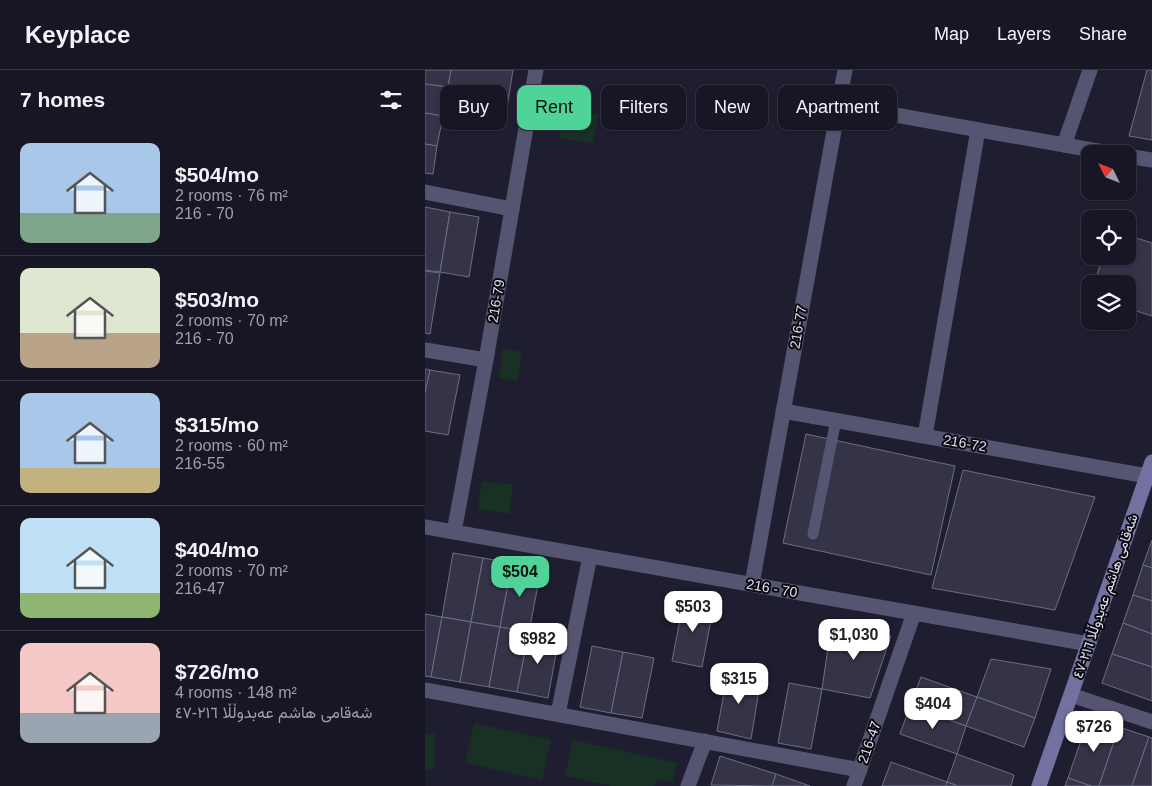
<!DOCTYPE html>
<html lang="en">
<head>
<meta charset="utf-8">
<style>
	body { margin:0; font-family:Arial,Vazirmatn,sans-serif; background:#242332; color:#f1f3f6; height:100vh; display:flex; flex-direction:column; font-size:19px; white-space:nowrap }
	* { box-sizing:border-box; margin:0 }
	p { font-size:16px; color:#9e9fa7 }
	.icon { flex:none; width:28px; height:28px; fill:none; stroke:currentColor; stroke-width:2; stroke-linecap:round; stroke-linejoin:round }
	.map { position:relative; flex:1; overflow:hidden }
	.side { display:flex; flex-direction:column; background:#171625; width:425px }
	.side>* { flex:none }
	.hud { position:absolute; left:15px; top:15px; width:475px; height:45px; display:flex; gap:10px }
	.needle { width:32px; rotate:312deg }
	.controls { position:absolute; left:656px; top:75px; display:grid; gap:10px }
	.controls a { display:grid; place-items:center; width:55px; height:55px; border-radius:10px; background:#171625; box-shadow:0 1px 4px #0004,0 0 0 1px #363542; font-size:25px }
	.price { position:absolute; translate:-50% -42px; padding:0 11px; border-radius:10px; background:#fff; color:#222; font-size:16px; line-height:32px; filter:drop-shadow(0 1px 2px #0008) }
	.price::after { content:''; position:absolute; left:50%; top:30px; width:15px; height:11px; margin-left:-8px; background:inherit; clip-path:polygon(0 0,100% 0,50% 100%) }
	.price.active { background:#50d398; color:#111 }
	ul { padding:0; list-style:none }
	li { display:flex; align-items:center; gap:15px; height:125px; padding:0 20px }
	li+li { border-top:1px solid #363542 }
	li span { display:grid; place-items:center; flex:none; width:140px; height:100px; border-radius:10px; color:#555 }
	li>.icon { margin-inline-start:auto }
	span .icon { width:60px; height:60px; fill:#fffc; stroke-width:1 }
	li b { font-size:21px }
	h2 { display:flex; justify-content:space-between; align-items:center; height:60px; padding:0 20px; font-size:21px }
	.chip { padding:0 18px; border-radius:10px; background:#171625; box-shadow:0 1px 4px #0004,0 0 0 1px #363542; font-size:18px; line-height:45px }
	.chip.active { background:#50d398; color:#111 }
	header { display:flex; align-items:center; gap:30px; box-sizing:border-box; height:70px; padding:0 25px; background:#171625; border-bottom:1px solid #363542 }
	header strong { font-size:24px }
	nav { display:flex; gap:28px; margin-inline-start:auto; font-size:18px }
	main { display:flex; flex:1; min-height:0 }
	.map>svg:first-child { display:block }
</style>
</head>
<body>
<header>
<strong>Keyplace</strong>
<nav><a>Map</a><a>Layers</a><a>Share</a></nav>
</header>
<main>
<section class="side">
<h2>7 homes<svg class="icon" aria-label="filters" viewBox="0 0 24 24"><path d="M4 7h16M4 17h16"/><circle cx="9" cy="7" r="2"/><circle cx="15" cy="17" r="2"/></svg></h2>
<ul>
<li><span style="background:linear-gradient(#a9c7e8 70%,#7fa58c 0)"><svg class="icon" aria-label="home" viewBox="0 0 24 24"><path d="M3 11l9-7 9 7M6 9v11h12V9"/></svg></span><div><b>$504/mo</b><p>2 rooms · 76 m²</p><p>216 - 70</p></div></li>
<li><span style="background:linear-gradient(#dfe7d0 65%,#b9a48a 0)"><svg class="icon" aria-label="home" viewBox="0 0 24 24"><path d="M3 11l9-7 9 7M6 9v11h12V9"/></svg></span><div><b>$503/mo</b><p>2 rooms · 70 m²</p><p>216 - 70</p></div></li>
<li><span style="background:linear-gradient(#a9c7e8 75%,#c2b280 0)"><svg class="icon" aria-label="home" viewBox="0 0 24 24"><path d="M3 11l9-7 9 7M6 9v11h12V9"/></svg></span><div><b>$315/mo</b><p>2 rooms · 60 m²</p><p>216-55</p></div></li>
<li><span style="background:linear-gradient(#bfe0f5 75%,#8fb573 0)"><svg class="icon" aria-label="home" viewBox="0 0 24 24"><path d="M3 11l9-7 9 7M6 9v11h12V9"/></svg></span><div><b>$404/mo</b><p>2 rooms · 70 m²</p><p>216-47</p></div></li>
<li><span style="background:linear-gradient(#f6c9c9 70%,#9aa5b1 0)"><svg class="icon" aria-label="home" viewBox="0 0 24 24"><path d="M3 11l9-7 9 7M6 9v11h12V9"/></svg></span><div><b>$726/mo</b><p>4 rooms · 148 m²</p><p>شەقامی هاشم عەبدوڵڵا ٢١٦-٤٧</p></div></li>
</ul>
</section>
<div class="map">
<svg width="727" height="716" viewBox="0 0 727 716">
	<rect width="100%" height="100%" fill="#1f1e31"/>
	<!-- green -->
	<g fill="#183124">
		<path d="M138,40L173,45L168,73L134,68Z"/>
		<path d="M78,279L97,282L93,311L74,308Z"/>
		<path d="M57,411L88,415L84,444L53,439Z"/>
		<path d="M49,653L126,670L117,710L40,693Z"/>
		<path d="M0,664H10L9,699L0,700Z"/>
		<path d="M148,670L252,693L248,713L233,709L229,716H186L140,706Z"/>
	</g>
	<!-- building -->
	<g fill="#343348" stroke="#6d6d84">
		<path d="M0,0H26L23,17L0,14Z"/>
		<path d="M26,0H88L84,25L23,17Z"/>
		<path d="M722,0H727V70L704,66Z"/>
		<path d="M0,14L23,17L18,46L0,43Z"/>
		<path d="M23,17L84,25L79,55L18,46Z"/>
		<path d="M0,43L18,46L12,76L0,74Z"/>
		<path d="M0,74L12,76L8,104L0,103Z"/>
		<path d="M0,137L25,142L15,202L0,200Z"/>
		<path d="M25,142L54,147L44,207L15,202Z"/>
		<path d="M702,165L727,173V246L702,238V214H669L678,186H702Z"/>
		<path d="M0,201L15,203L5,264L0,263Z"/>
		<path d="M0,299L5,300L0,323Z"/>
		<path d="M5,300L35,305L23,365L0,361V323Z"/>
		<path d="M381,364L530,396L506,505L358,473Z"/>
		<path d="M538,400L670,427L630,540L507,518Z"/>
		<path d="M727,470V498L718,495Z"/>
		<path d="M28,483L58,488L46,552L17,547Z"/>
		<path d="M58,488L87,493L75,557L46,552Z"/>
		<path d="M87,493L116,499L104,562L75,557Z"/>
		<path d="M718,495L727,498V531L708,525Z"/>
		<path d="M708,525L727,531V564L698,553Z"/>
		<path d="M259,529L289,534L277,597L247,591Z"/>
		<path d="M0,544L17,547L6,607L0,606Z"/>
		<path d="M17,547L46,552L35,612L6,607Z"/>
		<path d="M46,552L75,557L64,617L35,612Z"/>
		<path d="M698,553L727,564V597L687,584Z"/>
		<path d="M75,557L104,562L92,622L64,617Z"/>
		<path d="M406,557L466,566L445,628L397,619Z"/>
		<path d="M104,562L134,567L123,628L92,622Z"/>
		<path d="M167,576L198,582L186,643L155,637Z"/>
		<path d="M198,582L229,588L217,648L186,643Z"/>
		<path d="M687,584L727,597V631L677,613Z"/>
		<path d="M566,589L626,599L610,648L552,627Z"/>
		<path d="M303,601L336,608L326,669L292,661Z"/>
		<path d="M496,607L552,627L541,656L485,636Z"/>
		<path d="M364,613L397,619L386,679L353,673Z"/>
		<path d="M552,627L610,648L599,677L541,656Z"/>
		<path d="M485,636L541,656L532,684L475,664Z"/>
		<path d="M664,647L694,657L674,716H666L643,708Z"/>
		<path d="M694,657L724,667L707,716H674Z"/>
		<path d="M724,667L727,668V716H707Z"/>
		<path d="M532,684L589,705L586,716H533L522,712Z"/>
		<path d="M295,686L351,704L347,716L286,715Z"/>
		<path d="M466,692L522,712L521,716H457Z"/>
		<path d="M351,704L385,716H347Z"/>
		<path d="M643,708L666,716H640Z"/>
		<path d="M522,712L533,716H521Z"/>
	</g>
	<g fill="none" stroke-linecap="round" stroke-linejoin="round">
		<!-- lane -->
		<path stroke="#555571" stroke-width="11" d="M388,464L411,350"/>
		<!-- street -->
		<g stroke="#555571" stroke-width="15">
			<path d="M414,35L690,84"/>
			<path d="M639,75L665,0"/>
			<path d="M702,86L727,90"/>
			<path d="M0,122L87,139"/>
			<path d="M0,280L61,290"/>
			<path d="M358,341L722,406"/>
			<path d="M500,366L553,60"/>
			<path d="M0,457L664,574"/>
			<path d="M29,462L61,290L111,0"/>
			<path d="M327,514L420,0"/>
			<path d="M0,620L435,700"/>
			<path d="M646,625L727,652"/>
			<path d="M133,644L165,486"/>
			<path d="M263,716L280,671"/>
			<path d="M429,716L489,543"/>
		</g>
		<!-- secondary -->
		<path stroke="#73719f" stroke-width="15" d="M614,716L727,392"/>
	</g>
	<g text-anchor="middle" stroke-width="4" stroke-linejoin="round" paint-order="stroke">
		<!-- street labels -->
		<g font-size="14" fill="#e0e0ed" stroke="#0a0912">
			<text transform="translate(71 231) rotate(-80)" y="5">216-79</text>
			<text transform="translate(373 257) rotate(-80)" y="5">216-77</text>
			<text transform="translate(540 373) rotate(10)" y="5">216-72</text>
			<text transform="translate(347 518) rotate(10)" y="5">216 - 70</text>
			<text transform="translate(680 526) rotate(-71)" y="5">شەقامی هاشم عەبدوڵڵا ٢١٦-٤٧</text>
			<text transform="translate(444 672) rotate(-71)" y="5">216-47</text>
		</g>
	</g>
</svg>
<div class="controls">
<a><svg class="needle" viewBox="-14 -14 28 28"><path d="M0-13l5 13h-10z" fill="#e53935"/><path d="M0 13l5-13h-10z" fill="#9e9fa7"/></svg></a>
<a><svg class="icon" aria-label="locate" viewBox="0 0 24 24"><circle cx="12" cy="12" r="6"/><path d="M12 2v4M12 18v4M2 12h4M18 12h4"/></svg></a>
<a><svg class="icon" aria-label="layers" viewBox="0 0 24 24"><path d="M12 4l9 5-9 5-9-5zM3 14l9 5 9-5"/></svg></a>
</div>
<b class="price active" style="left:95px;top:528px">$504</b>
<b class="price" style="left:268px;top:563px">$503</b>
<b class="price" style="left:429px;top:591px">$1,030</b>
<b class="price" style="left:113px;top:595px">$982</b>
<b class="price" style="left:314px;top:635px">$315</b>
<b class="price" style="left:508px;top:660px">$404</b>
<b class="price" style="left:669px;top:683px">$726</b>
<div class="hud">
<a class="chip">Buy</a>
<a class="chip active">Rent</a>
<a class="chip">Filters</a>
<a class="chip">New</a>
<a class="chip">Apartment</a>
</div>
</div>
</main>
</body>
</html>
